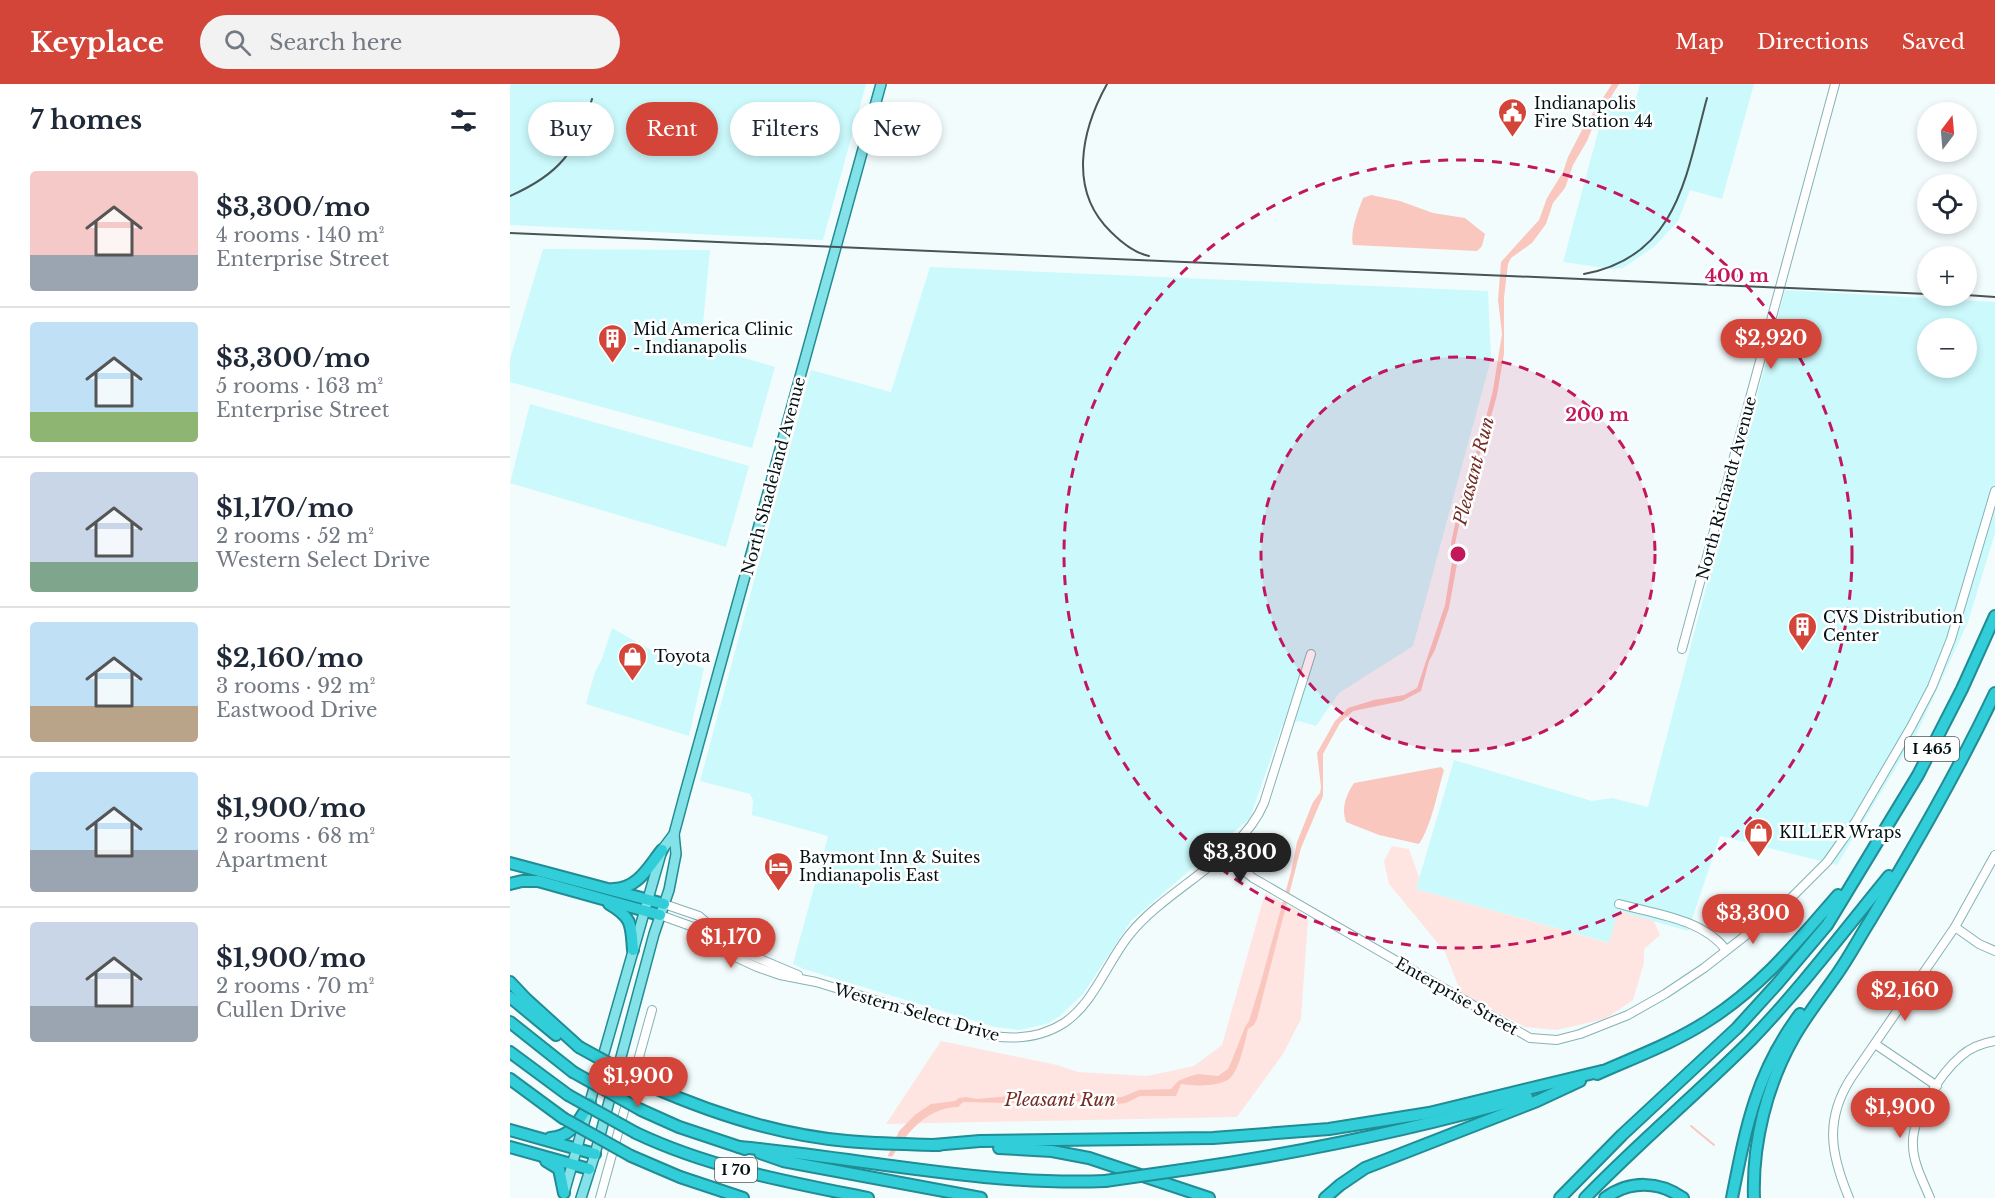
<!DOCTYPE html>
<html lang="en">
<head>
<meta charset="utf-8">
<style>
	body { margin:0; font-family:"Libre Baskerville",serif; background:#f2f2f3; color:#1f2937; height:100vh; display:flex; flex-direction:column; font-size:22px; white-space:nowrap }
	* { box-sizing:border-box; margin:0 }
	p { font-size:20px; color:#747a83 }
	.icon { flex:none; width:33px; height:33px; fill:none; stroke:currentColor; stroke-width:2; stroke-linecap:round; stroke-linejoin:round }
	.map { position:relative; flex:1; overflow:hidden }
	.side { display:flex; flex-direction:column; background:#fff; width:510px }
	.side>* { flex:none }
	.hud { position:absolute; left:18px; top:18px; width:570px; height:54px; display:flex; gap:12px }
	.needle { width:39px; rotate:16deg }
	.controls { position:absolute; left:1407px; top:18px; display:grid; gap:12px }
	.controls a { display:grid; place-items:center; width:60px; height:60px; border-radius:50%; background:#fff; box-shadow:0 3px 9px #0003; font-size:30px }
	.price { position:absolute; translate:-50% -51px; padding:0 14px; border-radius:21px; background:#d34539; color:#fff; font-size:20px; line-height:39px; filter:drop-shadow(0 2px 3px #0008) }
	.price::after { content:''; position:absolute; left:50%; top:36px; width:18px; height:14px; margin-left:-9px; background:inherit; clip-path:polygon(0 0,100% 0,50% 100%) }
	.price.selected { background:#222; color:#fff }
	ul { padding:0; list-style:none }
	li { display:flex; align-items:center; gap:18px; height:150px; padding:0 30px }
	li+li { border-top:2px solid #e0e1e3 }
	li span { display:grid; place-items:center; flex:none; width:168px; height:120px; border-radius:6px; color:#555 }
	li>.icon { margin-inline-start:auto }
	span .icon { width:72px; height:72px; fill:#fffc; stroke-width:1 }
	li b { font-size:26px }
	h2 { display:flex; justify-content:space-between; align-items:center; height:72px; padding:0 30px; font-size:26px }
	.tag { padding:0 21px; border-radius:27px; background:#fff; box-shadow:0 3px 9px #0003; font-size:21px; line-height:54px }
	.tag.selected { background:#d34539; color:#fff }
	header { display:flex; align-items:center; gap:36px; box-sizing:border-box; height:84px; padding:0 30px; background:#d34539; color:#fff }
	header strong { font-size:28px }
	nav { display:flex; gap:33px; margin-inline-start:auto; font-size:21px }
	.search { width:420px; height:54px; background:#f2f2f3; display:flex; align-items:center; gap:15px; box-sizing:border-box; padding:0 21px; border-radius:33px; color:#747a83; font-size:22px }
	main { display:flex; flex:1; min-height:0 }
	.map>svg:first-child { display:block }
</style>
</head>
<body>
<header>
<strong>Keyplace</strong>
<div class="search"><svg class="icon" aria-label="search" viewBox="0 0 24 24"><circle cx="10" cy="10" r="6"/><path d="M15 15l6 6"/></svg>Search here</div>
<nav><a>Map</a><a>Directions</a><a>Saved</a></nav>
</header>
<main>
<section class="side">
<h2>7 homes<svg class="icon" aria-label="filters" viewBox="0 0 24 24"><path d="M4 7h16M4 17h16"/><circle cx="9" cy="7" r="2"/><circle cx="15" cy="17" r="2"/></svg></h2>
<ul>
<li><span style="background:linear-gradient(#f6c9c9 70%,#9aa5b1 0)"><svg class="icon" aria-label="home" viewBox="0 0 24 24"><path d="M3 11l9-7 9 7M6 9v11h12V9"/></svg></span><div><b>$3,300/mo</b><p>4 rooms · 140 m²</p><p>Enterprise Street</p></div></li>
<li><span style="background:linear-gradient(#bfe0f5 75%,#8fb573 0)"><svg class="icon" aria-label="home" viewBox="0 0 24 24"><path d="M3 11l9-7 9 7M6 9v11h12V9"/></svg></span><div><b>$3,300/mo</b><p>5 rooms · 163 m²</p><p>Enterprise Street</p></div></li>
<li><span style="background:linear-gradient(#c9d6e8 75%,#7fa58c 0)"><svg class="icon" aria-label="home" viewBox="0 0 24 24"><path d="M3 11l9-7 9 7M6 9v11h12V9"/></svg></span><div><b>$1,170/mo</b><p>2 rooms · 52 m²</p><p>Western Select Drive</p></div></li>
<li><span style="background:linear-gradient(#bfe0f5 70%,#b9a48a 0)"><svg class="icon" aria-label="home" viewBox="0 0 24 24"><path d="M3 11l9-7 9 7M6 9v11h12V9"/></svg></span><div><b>$2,160/mo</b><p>3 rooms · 92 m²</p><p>Eastwood Drive</p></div></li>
<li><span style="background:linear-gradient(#bfe0f5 65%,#9aa5b1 0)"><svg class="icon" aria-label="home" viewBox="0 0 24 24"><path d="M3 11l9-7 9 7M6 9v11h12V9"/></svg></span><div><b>$1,900/mo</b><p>2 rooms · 68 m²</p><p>Apartment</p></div></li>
<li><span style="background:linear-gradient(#c9d6e8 70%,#9aa5b1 0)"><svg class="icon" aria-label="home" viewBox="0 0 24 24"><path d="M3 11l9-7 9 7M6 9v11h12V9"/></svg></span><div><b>$1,900/mo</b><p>2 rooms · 70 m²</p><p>Cullen Drive</p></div></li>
</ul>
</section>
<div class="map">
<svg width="1485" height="1114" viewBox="0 0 1485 1114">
	<rect width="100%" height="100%" fill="#f3fcfd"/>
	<!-- built -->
	<g fill="#cbf9fc" fill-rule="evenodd">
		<path d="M0,0H356L313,156L0,141Z"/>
		<path d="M1130,0H1244L1212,115L1180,106L1168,137L1145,162L1113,184L1102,185L1053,178L1098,11L1125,18Z"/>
		<path d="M33,165L200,166L191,261L265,283L242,364L0,298V275Z"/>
		<path d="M420,183L978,207L981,275L903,562L829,609L806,642L789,637L772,642L740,734L621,837L573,910L551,931L539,939L510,946L485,943L297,886L283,880L318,752L242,731L243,716L240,710L190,697L301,286L381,308Z"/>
		<path d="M1275,206L1485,218V449L1458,538L1407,649L1327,781L1210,752L1178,847L1108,827L1100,859L906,805L944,676L1082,717L1102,714L1138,723ZM1418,244H1456V284H1418Z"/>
		<path d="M20,320L239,382L216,463L0,399Z"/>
		<path d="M102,544L144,568L194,584L179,652L76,620L85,588L92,575Z"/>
	</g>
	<!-- green -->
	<g fill="#fee5e1">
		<path d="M882,762L899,765L909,793L906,805L1099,859L1108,827L1144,837L1150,851L1134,865V879L1123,916L1095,935L1046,946L1015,943L951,909L935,868L879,800L874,777Z"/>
		<path d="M755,809L789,827L798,836L791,935L773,970L727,1033L376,1040L431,957L547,981L568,988L637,992L684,982L712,961Z"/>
	</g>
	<!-- water -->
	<g fill="#fac7bf">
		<path d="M1102,0H1109L1084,40L1077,57L1063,81L1055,104L1043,119L1036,140L1022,159L1001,174L998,180L994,214V270L987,311L974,358L956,408L945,460L947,480L939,524L925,566L919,577L911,607L892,617L843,627L830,639L813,670V712L791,764L747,935L744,941L738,945C735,957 729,988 719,995C707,1003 684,1002 671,1000L666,1012H630L616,1019L608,1020L582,1016L541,1020L453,1018L448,1023C401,1024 380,1079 359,1114L389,1047L406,1030L421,1020L445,1017L449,1014L456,1013L467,1015L500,1012L520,1014L568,1009L602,1014L612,1013L629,1006L661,1005L668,997L681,992L688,990L708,992L718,985L722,976L735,943L739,937L750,901L781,788L787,758L803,718L810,709L811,703L807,669L825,637L838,624L864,616L894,611L907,604L935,521L942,478L941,459L952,408L970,357L983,306L992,250L988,216L991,178L1029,136L1037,114L1053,88L1058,73L1072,46Z"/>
		<path d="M861,111L890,117L923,129L955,134L975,150L972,162L967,167L843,161C840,147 848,127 853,114Z"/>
		<path d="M931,683L934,686C928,706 921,743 909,760L869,751L836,738C831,724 836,711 844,699Z"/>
	</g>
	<!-- pier -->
	<path fill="#f3fcfd" d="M374,1072L386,1073L363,1114L349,1112Z"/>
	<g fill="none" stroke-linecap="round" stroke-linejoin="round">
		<!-- stream -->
		<path stroke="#fac7bf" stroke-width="2" d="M1181,1042L1204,1061"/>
		<defs>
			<g id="minor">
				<path d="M1172,565L1325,0"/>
				<path d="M715,767L733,786L743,794L1020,954L1047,956L1070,950L1118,931L1155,910L1194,884L1272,823L1317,778L1346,737L1401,643L1422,603L1441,555L1485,407"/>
				<path d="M154,820L189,832L215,855L233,868L288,891"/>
				<path d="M1109,820C1145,830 1193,835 1216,866"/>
				<path d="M150,831L186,844L219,870L247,883L270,891L306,898L483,952C509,956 532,953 554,939C585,918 597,878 620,850C656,805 731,774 754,719L801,570"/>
				<path d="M1445,843L1469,860L1485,867"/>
				<path d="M1365,960L1427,1002"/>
				<path d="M90,1114L142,926"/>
				<path d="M1339,1114C1321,1071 1314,1036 1341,994L1445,843L1485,771"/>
				<path d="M1420,1114C1413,1097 1403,1079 1403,1061C1401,1034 1431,989 1451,972C1460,964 1473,959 1485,957"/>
			</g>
			<g id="major">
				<path d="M54,1109L152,766L164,750L175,709L371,0"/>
				<path d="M71,1114L85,1070L144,850L159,806L166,770L164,750"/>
			</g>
			<g id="highway">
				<path d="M0,779L154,820"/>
				<path d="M0,800L12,797H28L150,831"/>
				<path d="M103,805C128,805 139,782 152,766"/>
				<path d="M99,820C123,834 121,841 123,866"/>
				<path d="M0,898L16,915L69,963"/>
				<path d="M0,913L46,951"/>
				<path d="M0,938L63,988"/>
				<path d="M0,968L58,1011"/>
				<path d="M1087,990C1125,973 1164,959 1199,936C1252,902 1288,857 1328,811"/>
				<path d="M0,995L53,1034"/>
				<path d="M138,1001C201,1029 267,1051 337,1057C367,1060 398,1060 429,1061"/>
				<path d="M131,1026L169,1043L235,1065"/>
				<path d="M0,1046L85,1070"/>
				<path d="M126,1049C200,1084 278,1098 358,1114"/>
				<path d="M40,1054C63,1052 68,1037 80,1019"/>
				<path d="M423,1061L470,1057L703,1054L819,1045L919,1029L1092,987"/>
				<path d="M0,1063L79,1085"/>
				<path d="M229,1063C351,1074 473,1102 595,1097"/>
				<path d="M489,1064L542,1067L579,1074L699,1114"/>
				<path d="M250,1069L273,1077L471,1114"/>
				<path d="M121,1072L170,1093L233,1114"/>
				<path d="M36,1077L49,1085L54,1109"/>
				<path d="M679,1085C794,1068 906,1045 1017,1013"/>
				<path d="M815,1114L830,1101L855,1084L1027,1017L1070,997"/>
				<path d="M1050,1114L1112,1051L1227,944L1267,900L1317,841L1408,691L1452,605L1485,532"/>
				<path d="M1075,1114C1128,1059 1187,1010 1241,956C1291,904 1334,847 1379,792"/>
				<path d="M1095,1114C1120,1096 1149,1097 1173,1114"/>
				<path d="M1222,1114C1236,1043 1246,989 1290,930"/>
				<path d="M1244,1114C1242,1059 1257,1000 1284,953C1296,932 1311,913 1325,893C1338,875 1349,854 1361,835C1405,761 1448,687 1485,609"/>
			</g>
		</defs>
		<!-- minor casing -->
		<use href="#minor" stroke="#84b2b5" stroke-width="10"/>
		<!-- major casing -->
		<use href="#major" stroke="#218c94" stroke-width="12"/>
		<!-- highway casing -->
		<use href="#highway" stroke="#218c94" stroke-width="14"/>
		<!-- minor -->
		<use href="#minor" stroke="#fff" stroke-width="8"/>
		<!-- major -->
		<use href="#major" stroke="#83e2e8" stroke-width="9"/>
		<!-- highway -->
		<use href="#highway" stroke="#31ced9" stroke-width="10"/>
		<!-- rail -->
		<g stroke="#475557" stroke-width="2">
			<path d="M597,0C571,47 558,107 601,148C612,159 624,169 639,172"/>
			<path d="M0,112C50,90 67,67 82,15"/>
			<path d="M0,149L1418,210"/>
			<path d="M1074,190C1168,173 1176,91 1197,14"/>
			<path d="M1456,211L1485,213"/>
		</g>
		<defs>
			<g id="highway-bridge">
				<path d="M69,963L138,1001"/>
				<path d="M63,988L131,1026"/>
				<path d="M58,1011L126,1049"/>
				<path d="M53,1034L121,1072"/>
				<path d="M595,1097L679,1085"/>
			</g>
		</defs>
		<!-- highway-bridge casing -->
		<use href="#highway-bridge" stroke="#218c94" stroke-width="14" stroke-linecap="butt"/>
		<!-- highway-bridge -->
		<use href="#highway-bridge" stroke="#31ced9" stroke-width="10"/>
	</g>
	<!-- distance rings -->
	<circle cx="948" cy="470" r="197" fill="#c2185b" fill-opacity=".12"/>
	<g fill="none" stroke="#c2185b" stroke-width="3" stroke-dasharray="10 8">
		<circle cx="948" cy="470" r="197"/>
		<circle cx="948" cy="470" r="394"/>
	</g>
	<!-- icons -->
	<defs>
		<symbol id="civic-pin" viewBox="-11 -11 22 30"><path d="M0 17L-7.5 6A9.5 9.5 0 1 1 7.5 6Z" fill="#d34539" stroke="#fff"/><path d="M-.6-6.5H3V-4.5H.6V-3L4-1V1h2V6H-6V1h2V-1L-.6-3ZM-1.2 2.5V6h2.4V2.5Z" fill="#fff"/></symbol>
		<symbol id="building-pin" viewBox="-11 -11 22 30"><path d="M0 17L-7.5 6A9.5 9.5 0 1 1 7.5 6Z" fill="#d34539" stroke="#fff"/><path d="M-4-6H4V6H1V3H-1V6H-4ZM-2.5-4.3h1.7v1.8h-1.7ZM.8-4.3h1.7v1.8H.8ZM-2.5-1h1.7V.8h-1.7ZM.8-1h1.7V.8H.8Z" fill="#fff"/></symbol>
		<symbol id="shop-pin" viewBox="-11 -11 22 30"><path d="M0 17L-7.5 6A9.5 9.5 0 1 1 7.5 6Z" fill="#d34539" stroke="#fff"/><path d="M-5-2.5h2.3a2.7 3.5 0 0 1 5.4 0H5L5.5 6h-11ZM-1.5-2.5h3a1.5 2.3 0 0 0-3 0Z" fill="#fff"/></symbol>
		<symbol id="hotel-pin" viewBox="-11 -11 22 30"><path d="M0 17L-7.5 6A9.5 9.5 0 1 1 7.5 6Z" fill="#d34539" stroke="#fff"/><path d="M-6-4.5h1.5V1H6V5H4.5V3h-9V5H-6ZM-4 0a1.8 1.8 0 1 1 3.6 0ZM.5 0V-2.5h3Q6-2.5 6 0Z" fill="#fff"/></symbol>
	</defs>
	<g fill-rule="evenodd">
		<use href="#civic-pin" x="986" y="12" width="33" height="45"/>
		<use href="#building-pin" x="86" y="238" width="33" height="45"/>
		<use href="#building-pin" x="1276" y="526" width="33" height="45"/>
		<use href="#shop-pin" x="106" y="556" width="33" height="45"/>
		<use href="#shop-pin" x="1232" y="732" width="33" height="45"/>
		<use href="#hotel-pin" x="252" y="766" width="33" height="45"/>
	</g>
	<g text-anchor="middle" stroke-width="5" stroke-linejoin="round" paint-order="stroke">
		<!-- shield labels -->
		<g fill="#fff" stroke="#4e595a" stroke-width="1.5">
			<rect x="1395" y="653" width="54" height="24" rx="4.5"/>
			<rect x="205" y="1074" width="42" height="24" rx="4.5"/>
		</g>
		<g font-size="15" font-weight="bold" fill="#021214">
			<text x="1422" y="670">I 465</text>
			<text x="226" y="1091">I 70</text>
		</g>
		<!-- poi labels -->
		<g font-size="16" fill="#021214" stroke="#fff" text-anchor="start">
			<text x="1024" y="25">Indianapolis<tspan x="1024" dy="18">Fire Station 44</tspan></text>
			<text x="123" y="251">Mid America Clinic<tspan x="123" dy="18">- Indianapolis</tspan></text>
			<text x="1313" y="539">CVS Distribution<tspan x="1313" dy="18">Center</tspan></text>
			<text x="144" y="578">Toyota</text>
			<text x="1269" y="754">KILLER Wraps</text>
			<text x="289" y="779">Baymont Inn &amp; Suites<tspan x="289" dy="18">Indianapolis East</tspan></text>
		</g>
		<!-- street labels -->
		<g font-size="16" fill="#021214" stroke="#fff">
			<text transform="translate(263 392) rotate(-75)" y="6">North Shadeland Avenue</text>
			<text transform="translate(1216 404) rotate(-75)" y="6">North Richardt Avenue</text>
			<text transform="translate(947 912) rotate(30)" y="6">Enterprise Street</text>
			<text transform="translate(407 928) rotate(16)" y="6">Western Select Drive</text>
		</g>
		<!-- water labels -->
		<g font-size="18" font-style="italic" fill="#762d25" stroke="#fff">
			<text transform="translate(964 387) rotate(-75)" y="6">Pleasant Run</text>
			<text x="550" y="1022">Pleasant Run</text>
		</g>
	</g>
	<circle cx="948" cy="470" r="9" fill="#c2185b" stroke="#fff" stroke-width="3"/>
	<g font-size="18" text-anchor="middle" font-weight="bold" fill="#c2185b" stroke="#fff" stroke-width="5" stroke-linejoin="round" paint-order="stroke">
		<text x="1227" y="198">400 m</text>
		<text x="1087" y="337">200 m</text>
	</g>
</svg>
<div class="controls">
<a><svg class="needle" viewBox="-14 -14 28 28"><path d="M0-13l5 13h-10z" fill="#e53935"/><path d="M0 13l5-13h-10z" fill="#747a83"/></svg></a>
<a><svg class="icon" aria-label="locate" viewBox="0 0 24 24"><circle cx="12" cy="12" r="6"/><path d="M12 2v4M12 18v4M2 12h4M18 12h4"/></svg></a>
<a>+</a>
<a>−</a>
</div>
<b class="price" style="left:1261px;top:286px">$2,920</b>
<b class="price selected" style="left:730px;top:800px">$3,300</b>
<b class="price" style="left:1243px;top:861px">$3,300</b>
<b class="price" style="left:221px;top:885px">$1,170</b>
<b class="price" style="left:1395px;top:938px">$2,160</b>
<b class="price" style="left:128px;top:1024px">$1,900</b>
<b class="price" style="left:1390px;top:1055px">$1,900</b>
<div class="hud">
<a class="tag">Buy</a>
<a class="tag selected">Rent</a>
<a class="tag">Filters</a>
<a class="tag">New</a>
</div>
</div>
</main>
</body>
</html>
